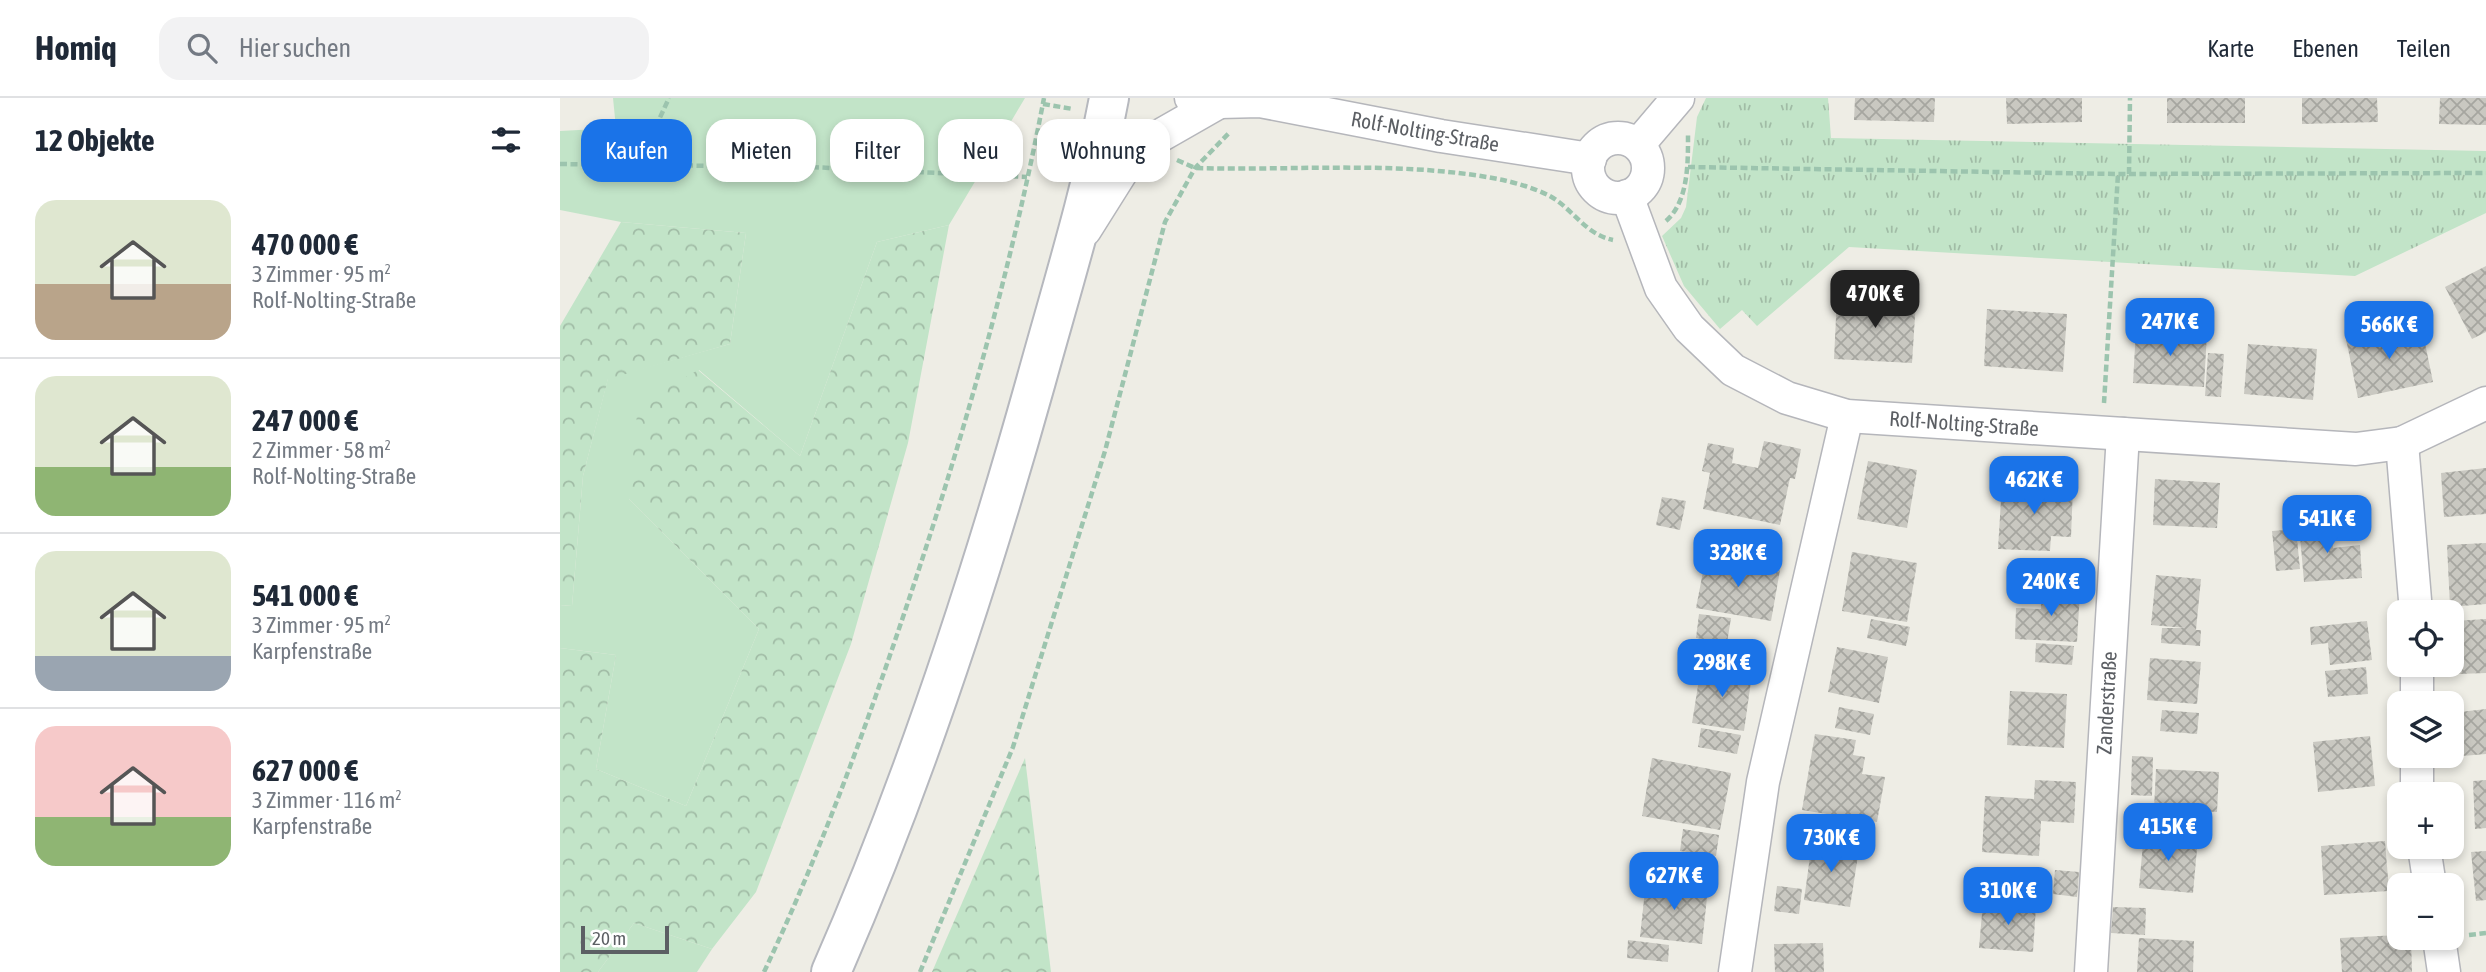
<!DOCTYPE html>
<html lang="de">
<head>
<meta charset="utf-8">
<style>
	body { margin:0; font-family:"Asap Condensed",sans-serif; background:#f2f2f3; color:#1f2937; height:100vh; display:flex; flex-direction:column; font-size:26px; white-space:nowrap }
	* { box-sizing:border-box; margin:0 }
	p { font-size:23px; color:#747a83 }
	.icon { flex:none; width:38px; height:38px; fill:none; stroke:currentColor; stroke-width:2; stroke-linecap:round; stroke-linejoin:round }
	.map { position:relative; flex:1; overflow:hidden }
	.sheet { display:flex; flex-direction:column; background:#fff; width:560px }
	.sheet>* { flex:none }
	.top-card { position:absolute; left:21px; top:21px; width:665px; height:63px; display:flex; gap:14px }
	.fabs { position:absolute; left:1827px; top:502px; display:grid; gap:14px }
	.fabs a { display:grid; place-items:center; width:77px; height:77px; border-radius:14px; background:#fff; box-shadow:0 4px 10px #0003; font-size:35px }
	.scale { position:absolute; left:21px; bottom:18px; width:88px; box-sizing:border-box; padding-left:7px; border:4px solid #5c5f64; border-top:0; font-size:19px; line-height:24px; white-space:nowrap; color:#5c5f64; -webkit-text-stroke:5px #fff; paint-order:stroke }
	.price { position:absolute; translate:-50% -60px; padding:0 16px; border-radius:14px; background:#1a73e8; color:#fff; font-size:23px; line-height:46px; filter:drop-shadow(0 2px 4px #0008) }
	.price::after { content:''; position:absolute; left:50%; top:42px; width:21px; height:16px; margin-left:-10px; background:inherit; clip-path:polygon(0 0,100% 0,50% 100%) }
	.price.on { background:#222; color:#fff }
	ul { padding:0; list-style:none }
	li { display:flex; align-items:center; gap:21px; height:175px; padding:0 35px }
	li+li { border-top:2px solid #e0e1e3 }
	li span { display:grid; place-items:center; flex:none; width:196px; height:140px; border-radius:21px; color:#555 }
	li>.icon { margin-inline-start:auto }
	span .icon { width:84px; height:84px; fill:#fffc; stroke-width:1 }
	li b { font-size:30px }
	h2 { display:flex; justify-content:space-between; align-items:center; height:84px; padding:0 35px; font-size:30px }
	.chip { padding:0 24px; border-radius:21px; background:#fff; box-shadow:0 4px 10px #0003; font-size:24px; line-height:63px }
	.chip.on { background:#1a73e8; color:#fff }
	header { display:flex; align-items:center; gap:42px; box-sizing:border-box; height:98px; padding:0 35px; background:#fff; border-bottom:2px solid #e0e1e3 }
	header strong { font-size:33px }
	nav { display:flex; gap:38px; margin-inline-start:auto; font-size:24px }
	.search { width:490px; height:63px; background:#f2f2f3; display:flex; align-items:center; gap:18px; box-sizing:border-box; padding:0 24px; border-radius:21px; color:#747a83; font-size:26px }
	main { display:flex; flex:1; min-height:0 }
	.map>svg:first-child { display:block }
</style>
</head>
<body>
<header>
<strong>Homiq</strong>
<div class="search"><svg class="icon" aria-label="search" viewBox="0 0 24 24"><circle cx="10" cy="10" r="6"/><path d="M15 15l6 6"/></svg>Hier suchen</div>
<nav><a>Karte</a><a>Ebenen</a><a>Teilen</a></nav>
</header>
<main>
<section class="sheet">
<h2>12 Objekte<svg class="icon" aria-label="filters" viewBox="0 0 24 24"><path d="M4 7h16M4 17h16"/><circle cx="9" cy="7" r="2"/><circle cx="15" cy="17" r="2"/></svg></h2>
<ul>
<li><span style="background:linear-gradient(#dfe7d0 60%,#b9a48a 0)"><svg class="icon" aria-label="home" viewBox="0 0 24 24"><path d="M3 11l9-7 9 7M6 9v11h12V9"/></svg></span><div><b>470 000 €</b><p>3 Zimmer · 95 m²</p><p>Rolf-Nolting-Straße</p></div></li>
<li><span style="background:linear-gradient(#dfe7d0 65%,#8fb573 0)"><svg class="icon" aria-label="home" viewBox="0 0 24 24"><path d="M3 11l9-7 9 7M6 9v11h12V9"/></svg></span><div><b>247 000 €</b><p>2 Zimmer · 58 m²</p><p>Rolf-Nolting-Straße</p></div></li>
<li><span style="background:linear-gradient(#dfe7d0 75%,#9aa5b1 0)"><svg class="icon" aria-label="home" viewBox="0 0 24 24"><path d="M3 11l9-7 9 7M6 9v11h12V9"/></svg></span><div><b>541 000 €</b><p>3 Zimmer · 95 m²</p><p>Karpfenstraße</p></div></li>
<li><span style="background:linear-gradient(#f6c9c9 65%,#8fb573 0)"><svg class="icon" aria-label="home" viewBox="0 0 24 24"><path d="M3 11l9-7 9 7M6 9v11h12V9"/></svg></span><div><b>627 000 €</b><p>3 Zimmer · 116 m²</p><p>Karpfenstraße</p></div></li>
</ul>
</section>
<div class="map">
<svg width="1926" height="874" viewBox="0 0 1926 874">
	<defs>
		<pattern id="forest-crowns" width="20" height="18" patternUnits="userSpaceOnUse" patternTransform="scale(1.75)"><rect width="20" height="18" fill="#c2e4c8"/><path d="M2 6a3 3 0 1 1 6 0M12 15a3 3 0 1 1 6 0" fill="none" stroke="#a1bca6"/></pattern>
		<pattern id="park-tufts" width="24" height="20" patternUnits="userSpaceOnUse" patternTransform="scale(1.75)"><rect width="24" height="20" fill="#c2e4c8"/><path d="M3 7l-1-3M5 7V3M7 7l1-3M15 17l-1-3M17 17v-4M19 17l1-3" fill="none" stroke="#a1bca6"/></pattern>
		<pattern id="building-cross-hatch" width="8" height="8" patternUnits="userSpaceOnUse" patternTransform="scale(1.75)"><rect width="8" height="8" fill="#c9c8c1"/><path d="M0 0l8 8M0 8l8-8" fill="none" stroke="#a6a6a0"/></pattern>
	</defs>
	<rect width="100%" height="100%" fill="#eeede5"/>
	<!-- grass -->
	<g fill="#c2e4c8">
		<path d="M53,0H465L389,127L317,144L240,358L139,272L69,401L199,531L126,708L36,671L56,557L0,550V507L12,508L23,378L48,280L170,246L186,135L61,124L0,112V33L56,30Z"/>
		<path d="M74,825L152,851L137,874H38Z"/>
	</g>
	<!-- forest -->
	<g fill="url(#forest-crowns)">
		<path d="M61,124L186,135L170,246L48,281L23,378L12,508L0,507V228Z"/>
		<path d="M389,127L348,345L291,546L196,794L152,851L74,825L38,874H0V550L56,557L36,671L126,708L199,531L69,401L78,306L138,272L240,358L317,144Z"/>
		<path d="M465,660L491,874H372Z"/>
	</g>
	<!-- park -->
	<path fill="url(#park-tufts)" d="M1146,0H1268L1271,40L1926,53V115L1795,178L1289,149L1197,228L1182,212L1160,231L1124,188L1102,138L1121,120L1126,109L1137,19Z"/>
	<!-- building -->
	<g fill="url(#building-cross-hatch)">
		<path d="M1295,0H1375L1374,24L1294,22Z"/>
		<path d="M1446,0H1522V24L1447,26Z"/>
		<rect x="1607" y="0" width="78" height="25"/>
		<path d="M1742,0H1817L1818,24L1742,26Z"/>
		<path d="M1880,0H1926V27L1879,26Z"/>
		<path d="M1926,168V234L1912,241L1885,189Z"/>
		<path d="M1277,199L1356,203L1352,265L1274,261Z"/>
		<path d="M1427,211L1507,216L1503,274L1424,268Z"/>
		<path d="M1861,226L1873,284L1798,300L1786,241Z"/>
		<path d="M1576,230L1647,234L1644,289L1573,285Z"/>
		<path d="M1688,246L1757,251L1753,302L1684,296Z"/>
		<path d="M1648,255L1664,256L1661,299L1645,298Z"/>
		<path d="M1204,343L1241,351L1235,381L1230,380L1220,427L1143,411L1150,375L1142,373L1148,345L1174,350L1172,365L1198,370Z"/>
		<path d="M1308,363L1357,372L1347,430L1297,421Z"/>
		<path d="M1926,370V416L1884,419L1881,375Z"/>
		<path d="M1595,381L1660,385L1657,430L1593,427Z"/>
		<path d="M1442,386L1513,389L1511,439L1491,438L1490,453L1438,451Z"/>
		<path d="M1102,399L1126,403L1120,432L1096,427Z"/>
		<path d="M1771,423L1773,450L1800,447L1802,480L1744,484L1739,426Z"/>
		<path d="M1736,431L1740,471L1716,473L1712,433Z"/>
		<path d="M1926,445V506L1890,509L1887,447Z"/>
		<path d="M1292,454L1357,465L1347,524L1282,513Z"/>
		<path d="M1146,458L1220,472L1211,523L1136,510Z"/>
		<path d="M1596,477L1641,481L1636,532H1641L1640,548L1601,545L1602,530H1626L1591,527Z"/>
		<path d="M1482,491L1520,493L1517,544L1455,541L1456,510L1481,511Z"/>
		<path d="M1139,516L1171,520L1167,545L1136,540Z"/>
		<path d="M1311,521L1350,529L1346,548L1307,540Z"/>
		<path d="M1926,521V575L1898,576L1894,523Z"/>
		<path d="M1807,523L1812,562L1770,567L1768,545L1751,547L1750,529Z"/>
		<path d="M1476,545L1514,548L1512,567L1475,564Z"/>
		<path d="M1277,549L1328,559L1319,605L1268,594Z"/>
		<path d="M1590,560L1641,564L1637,606L1587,602Z"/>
		<path d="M1141,569L1192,576L1184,633L1132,625Z"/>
		<path d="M1806,569L1808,596L1768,599L1765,573Z"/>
		<path d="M1450,593L1507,596L1504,650L1447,647Z"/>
		<path d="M1279,609L1314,616L1310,637L1275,630Z"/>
		<path d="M1926,611V656L1902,658L1900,614Z"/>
		<path d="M1602,612L1639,615L1637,636L1600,633Z"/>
		<path d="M1141,630L1181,637L1177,656L1138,649Z"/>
		<path d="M1255,636L1296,642L1293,657L1305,659L1302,676L1325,679L1317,724L1242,712Z"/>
		<path d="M1810,638L1815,688L1758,694L1753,644Z"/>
		<path d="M1572,658L1593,659L1592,698L1571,697Z"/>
		<path d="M1092,660L1171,675L1160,732L1082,718Z"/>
		<path d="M1596,671L1659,674L1657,714L1594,711Z"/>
		<path d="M1475,682L1516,684L1514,725L1481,723L1479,758L1422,754L1425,698L1474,701Z"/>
		<path d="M1926,682V730L1915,731L1913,683Z"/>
		<path d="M1123,731L1159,737L1156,758L1120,753Z"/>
		<path d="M1584,734L1638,740L1633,795L1579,790Z"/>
		<path d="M1825,743L1829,793L1764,797L1761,748Z"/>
		<path d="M1252,744L1299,751L1290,809L1244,802Z"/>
		<path d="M1926,753V802L1916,803L1911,754Z"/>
		<path d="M1495,772L1519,774L1517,799L1493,796Z"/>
		<path d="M1086,783L1148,790L1142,846L1080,839Z"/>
		<path d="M1217,788L1242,791L1239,816L1214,813Z"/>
		<path d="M1423,804L1476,808L1473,854L1419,850Z"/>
		<path d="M1553,809L1586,810L1585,837L1551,835Z"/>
		<path d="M1839,837V840H1851L1852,874H1782L1780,840Z"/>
		<path d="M1579,840L1634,843L1633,874H1577Z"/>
		<path d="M1068,842L1109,847L1108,864L1067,860Z"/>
		<path d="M1263,845L1264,874H1215L1214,846Z"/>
	</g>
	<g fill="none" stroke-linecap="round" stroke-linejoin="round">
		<defs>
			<g id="street">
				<path d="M631,0L659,4L700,3L881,38L1030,61"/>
				<circle cx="1058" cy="70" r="30"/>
				<path d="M1078,47L1118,0"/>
				<path d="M1067,98L1101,190L1129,230L1173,272L1227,300L1287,318L1796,351L1842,345L1926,305"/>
				<path d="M525,132L569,62L596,40L659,4"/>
				<path d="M1842,345L1856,514"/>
				<path d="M1857,567V606"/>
				<path d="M1857,658V696"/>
				<path d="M1864,749L1870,788"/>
				<path d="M1879,840L1884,874"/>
				<path d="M1175,874L1203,684L1287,318"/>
				<path d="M1531,874L1563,336"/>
			</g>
			<path id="secondary" d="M271,874C355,683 420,483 476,283C502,189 531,96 549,0"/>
		</defs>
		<!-- street casing -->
		<use href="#street" stroke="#b5b6bb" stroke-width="35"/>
		<!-- secondary casing -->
		<use href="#secondary" stroke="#b6b8be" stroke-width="42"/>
		<!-- path -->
		<g stroke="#9cc4ae" stroke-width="4.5" stroke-dasharray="7 3.5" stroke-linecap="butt">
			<path d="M483,6L513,11"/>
			<path d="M617,62L635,70C736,73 844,62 943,82C957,85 976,91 988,97C1013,110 1024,136 1053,142"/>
			<path d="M0,66L250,69L467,79"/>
			<path d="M78,67L109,0"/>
			<path d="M1128,69L1558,76L1926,75"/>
			<path d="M1569,76L1570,0"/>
			<path d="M1106,123C1129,103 1128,63 1128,36"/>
			<path d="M1544,305L1558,76"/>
			<path d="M1909,837L1926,835"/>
			<path d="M204,874C264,747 312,613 356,480C408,323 453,162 484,0"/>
			<path d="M360,874L453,649L545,353L605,124L635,70L670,34"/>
		</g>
		<!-- street -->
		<use href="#street" stroke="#fff" stroke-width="32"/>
		<!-- secondary -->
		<use href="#secondary" stroke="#fff" stroke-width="38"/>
	</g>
	<g text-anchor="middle" stroke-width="6" stroke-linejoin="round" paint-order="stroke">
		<!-- street labels -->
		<g font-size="21" fill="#5c5f64" stroke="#fff">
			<text transform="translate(865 34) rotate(10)" y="7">Rolf-Nolting-Straße</text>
			<text transform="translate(1404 326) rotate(4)" y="7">Rolf-Nolting-Straße</text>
			<text transform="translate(1547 605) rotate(-87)" y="7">Zanderstraße</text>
		</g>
	</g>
</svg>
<div class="fabs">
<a><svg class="icon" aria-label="locate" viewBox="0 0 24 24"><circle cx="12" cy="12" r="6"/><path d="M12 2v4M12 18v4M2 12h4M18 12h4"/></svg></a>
<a><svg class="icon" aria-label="layers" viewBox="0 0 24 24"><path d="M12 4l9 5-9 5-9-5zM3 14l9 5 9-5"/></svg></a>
<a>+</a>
<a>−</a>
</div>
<div class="scale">20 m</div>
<b class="price on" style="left:1315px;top:232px">470K €</b>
<b class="price" style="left:1610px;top:260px">247K €</b>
<b class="price" style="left:1829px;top:263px">566K €</b>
<b class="price" style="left:1474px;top:418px">462K €</b>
<b class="price" style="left:1767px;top:457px">541K €</b>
<b class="price" style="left:1178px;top:491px">328K €</b>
<b class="price" style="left:1491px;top:520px">240K €</b>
<b class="price" style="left:1162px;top:601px">298K €</b>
<b class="price" style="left:1608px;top:765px">415K €</b>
<b class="price" style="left:1271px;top:776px">730K €</b>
<b class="price" style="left:1114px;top:814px">627K €</b>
<b class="price" style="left:1448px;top:829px">310K €</b>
<div class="top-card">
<a class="chip on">Kaufen</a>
<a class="chip">Mieten</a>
<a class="chip">Filter</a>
<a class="chip">Neu</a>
<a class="chip">Wohnung</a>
</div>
</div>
</main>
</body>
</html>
